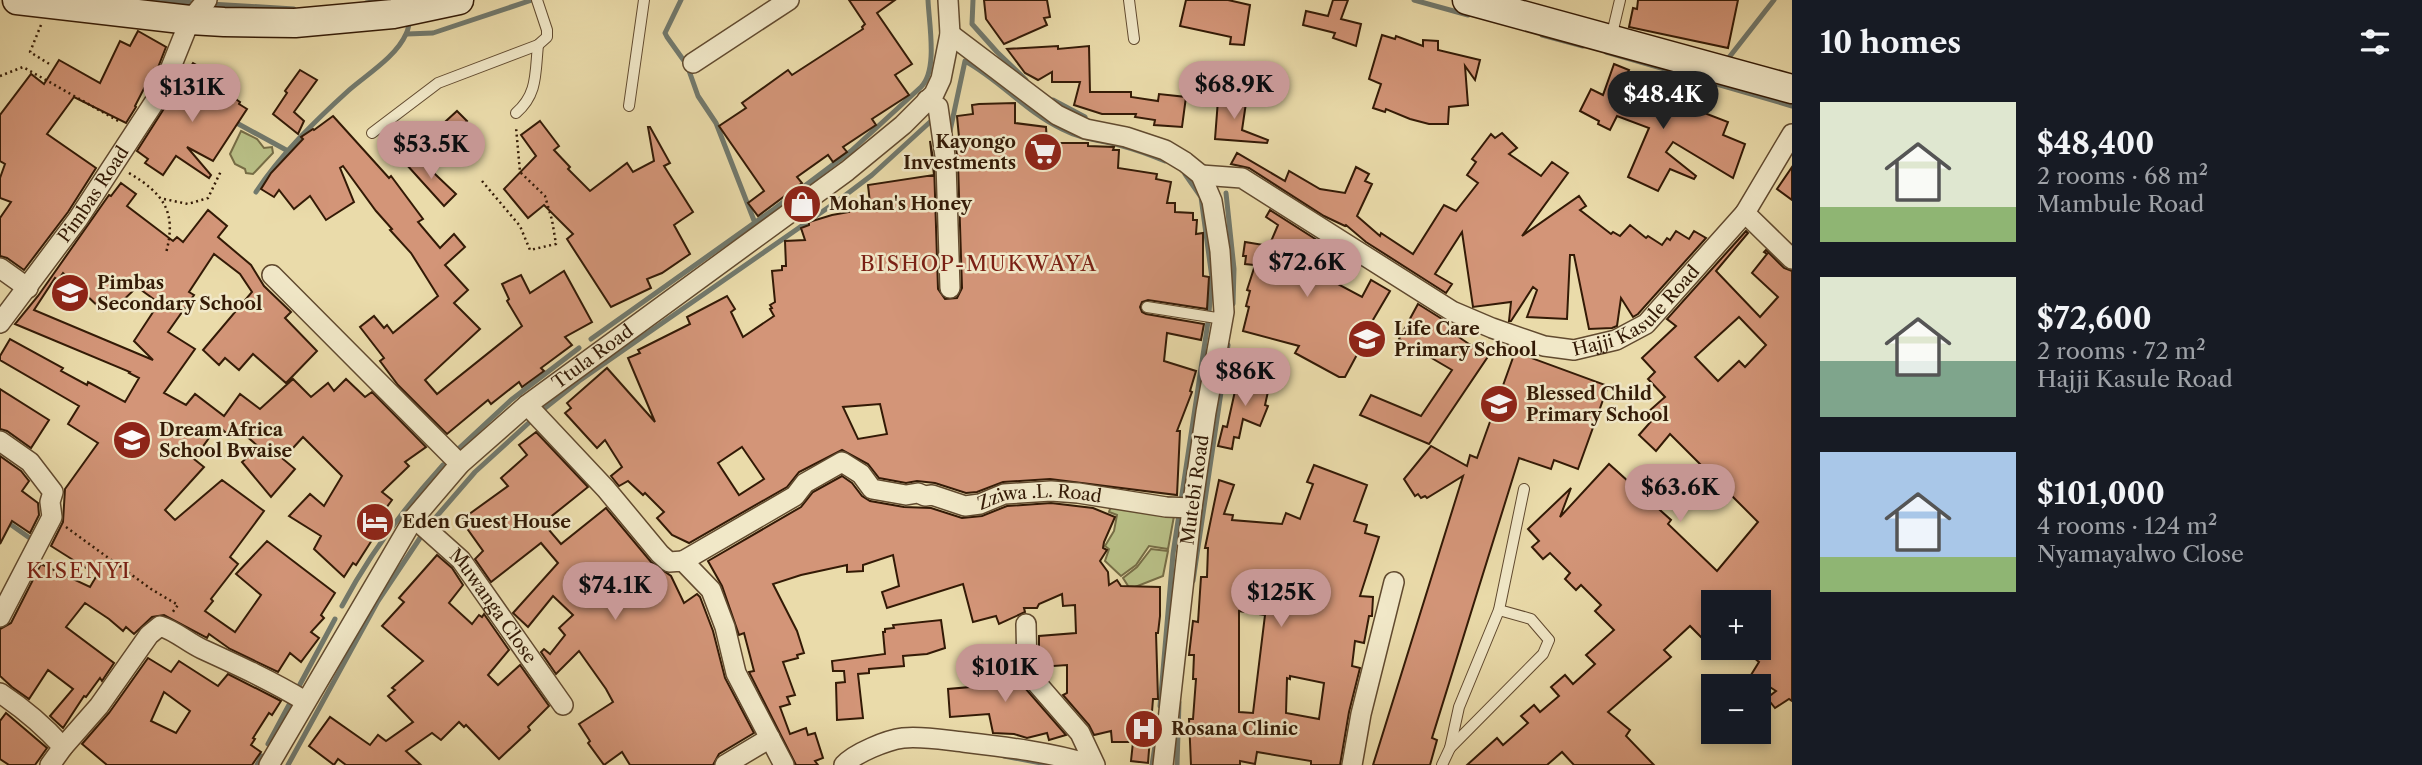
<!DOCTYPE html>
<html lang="en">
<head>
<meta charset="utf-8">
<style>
	body { margin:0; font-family:"Libre Caslon Text",serif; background:#242831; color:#f1f3f6; height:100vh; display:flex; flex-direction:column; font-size:26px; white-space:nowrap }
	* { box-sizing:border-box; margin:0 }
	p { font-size:23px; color:#9ea1a6 }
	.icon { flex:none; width:38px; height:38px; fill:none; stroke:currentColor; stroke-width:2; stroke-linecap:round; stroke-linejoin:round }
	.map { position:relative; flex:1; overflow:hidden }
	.details { display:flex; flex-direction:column; background:#171b24; width:630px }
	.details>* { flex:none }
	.tools { position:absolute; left:1701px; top:590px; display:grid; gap:14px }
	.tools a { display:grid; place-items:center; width:70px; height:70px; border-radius:0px; background:#171b24; box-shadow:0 4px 10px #0003; font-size:35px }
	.price { position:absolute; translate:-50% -60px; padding:0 16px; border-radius:24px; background:#c59692; color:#111; font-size:23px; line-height:46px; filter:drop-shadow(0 2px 4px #0008) }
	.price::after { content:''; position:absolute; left:50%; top:42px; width:21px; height:16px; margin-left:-10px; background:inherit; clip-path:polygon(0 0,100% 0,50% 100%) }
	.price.active { background:#222; color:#fff }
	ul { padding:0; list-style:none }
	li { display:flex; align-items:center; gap:21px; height:175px; padding:0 28px }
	li span { display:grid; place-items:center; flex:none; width:196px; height:140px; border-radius:0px; color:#555 }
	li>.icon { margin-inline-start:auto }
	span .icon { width:84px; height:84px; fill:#fffc; stroke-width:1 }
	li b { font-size:30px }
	h2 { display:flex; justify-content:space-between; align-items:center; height:84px; padding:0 28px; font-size:30px }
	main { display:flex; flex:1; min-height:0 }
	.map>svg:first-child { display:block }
</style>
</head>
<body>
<main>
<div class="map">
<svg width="1792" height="765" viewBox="0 0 1792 765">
	<rect width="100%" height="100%" fill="#eadbaa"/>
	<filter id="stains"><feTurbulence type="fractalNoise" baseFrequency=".00286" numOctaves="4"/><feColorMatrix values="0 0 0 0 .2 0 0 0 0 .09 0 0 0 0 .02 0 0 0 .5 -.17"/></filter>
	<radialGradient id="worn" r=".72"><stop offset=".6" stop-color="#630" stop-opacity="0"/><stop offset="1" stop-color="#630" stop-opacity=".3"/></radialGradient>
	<!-- green -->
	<g fill="#b9c087" stroke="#766d46" stroke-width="2">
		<path d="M241,131L257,139L264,148L272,147L273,153L253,174L246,173L245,169L235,164L230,154Z"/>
		<path d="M1112,503L1174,516L1168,549L1149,546L1136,565L1121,576L1105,561L1109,549L1105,546L1114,531L1117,515L1109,512Z"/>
		<path d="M1151,549L1168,551L1163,576L1130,589L1123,578L1137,567Z"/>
	</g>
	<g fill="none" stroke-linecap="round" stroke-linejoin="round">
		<!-- stream -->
		<g stroke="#71796d" stroke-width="5">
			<path d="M154,0L196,3"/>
			<path d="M681,0L665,33L667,37L687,65L698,96L716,123L755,223"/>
			<path d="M973,0L972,24L997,52L1026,80"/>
			<path d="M1414,0L1468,15"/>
			<path d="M366,3L385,0"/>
			<path d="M210,4L294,9"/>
			<path d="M407,34L433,33L532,0"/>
			<path d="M1542,35L1583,46"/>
			<path d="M1606,52L1792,106"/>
			<path d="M1725,59L1727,60L1774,0"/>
			<path d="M174,85L178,82L185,87"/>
			<path d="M1053,100L1085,117"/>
			<path d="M233,121L288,151"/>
			<path d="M950,131L965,61C1000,80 1026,112 1062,129C1081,139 1099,140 1119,145C1134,149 1151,155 1165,161"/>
			<path d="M1185,174L1201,197L1212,278L1209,312"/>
			<path d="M256,192C281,154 315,121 348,91C366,75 396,57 406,34C409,29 408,24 411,19"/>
			<path d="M1226,193L1234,269L1233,304"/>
			<path d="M591,339L774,209L851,151L921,87C938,70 929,24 928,0"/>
			<path d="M540,412L579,381L839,200L872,175L930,122"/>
			<path d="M455,452L511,400L579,348"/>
			<path d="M0,517L34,541"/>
			<path d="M430,524L475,472L533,419"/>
			<path d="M1193,581L1228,345"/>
			<path d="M342,606C369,555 404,508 443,465"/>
			<path d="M1160,706L1173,554L1208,322"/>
			<path d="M268,744L335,619"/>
			<path d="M1004,756L1052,765"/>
			<path d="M257,765L262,756"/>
			<path d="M288,765L378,601L424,532"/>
			<path d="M1152,765L1158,727"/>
			<path d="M1177,765L1179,702"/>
		</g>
	</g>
	<!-- building -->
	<g fill="#d39578" stroke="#331a06" stroke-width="2" fill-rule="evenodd">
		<path d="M849,0H895L877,13L912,64L895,75L909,95L872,119L876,125L843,147L847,152L833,162L828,155L797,177L802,183L758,216L748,203L764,191L719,126L746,108L742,103L788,70L792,75L863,29L862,27L865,24Z"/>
		<path d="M984,0H1047L1050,17L1044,18L1047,25L1004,44L986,19Z"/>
		<path d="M1186,0H1228L1250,5L1244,45L1230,44L1231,37L1180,26Z"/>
		<path d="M1333,0H1348L1341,19L1361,24L1356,46L1333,38L1335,33L1303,25L1306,11L1328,16Z"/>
		<path d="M1638,0H1738L1728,48L1629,27L1633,8L1637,9Z"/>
		<path d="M138,31L166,47L157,70L154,69L135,106L136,107L126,123L74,97L47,134L96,168L68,212L24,270L7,258L0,256V218L11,202L0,198V178L5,164L0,161V115L31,74L44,84L59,60L100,83L120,41L130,46Z"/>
		<path d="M1382,35L1395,39L1396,36L1423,46V40L1438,41V50L1480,60L1475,80L1465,66L1468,105L1449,107L1448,124H1429L1410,119L1386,109L1385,112L1373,108L1381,84L1369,79Z"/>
		<path d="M1058,46V49L1089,46L1090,92H1131V97L1158,101L1159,94L1186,97L1182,127L1154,125L1155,120L1135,117L1136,114H1102L1074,105L1080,82H1052V72L1038,80L1025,73L1007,49Z"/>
		<path d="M193,63L212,74L209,81L240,102L239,104L247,109L213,161L187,147L211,175L209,178L176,156L163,175L145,163L148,159L137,151Z"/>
		<path d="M1614,64L1629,70L1622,85L1644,92L1642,96L1694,109L1728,122L1723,135L1745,144L1733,178L1673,142L1666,152L1696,176L1694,179L1670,169L1658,191L1628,177L1649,128L1617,116L1610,130L1598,124L1599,121L1580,111L1591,89L1603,95Z"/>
		<path d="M300,70L317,80L294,112L304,121L298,134L273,114L287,93L285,91Z"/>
		<path d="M1234,94L1247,96L1242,130L1268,140L1267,143L1215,139L1218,100L1232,102Z"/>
		<path d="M1015,103V123L1046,127L1047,143H1088V146L1114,147L1113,150H1119L1118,168L1157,174L1156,179L1171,182L1167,203H1175V212L1193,213V220H1197L1196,234L1203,233V276L1209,277L1207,309L1148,300L1142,302L1140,307L1142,312L1146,314L1204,324L1201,340L1167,333L1164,361L1196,371L1190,391L1192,392L1177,431H1180L1177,495L1050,479L1003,482L977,492L966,493L935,483L917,481L906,483L879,478L868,464L842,450L799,472L787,487L689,543L672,535L657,518L664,512L645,493L643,495L628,481L619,486L611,476L622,467L605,440L597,448L565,413L571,408L567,403L607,368L655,422L628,358L640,353L638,350L690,324L687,317L727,296L735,309L731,312L743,337L774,316L770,309L772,308L770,305L775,302L772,271L782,270V266H786L785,241L805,240L801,228L809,225V222L832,215L849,212L848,206L870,203L868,185L934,175L930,141L934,164L938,289L945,299L957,298L962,288L958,163L955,139L959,137L957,116L973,114L972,105L979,104ZM880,404L887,434L858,439L843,407ZM742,447L764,479L739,495L718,463Z"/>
		<path d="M457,111L467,121L445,142L435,131Z"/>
		<path d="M333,116L389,178L391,176L423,219L418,222L440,248L454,234L465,247L445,265L468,290L454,303L480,329L425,380L437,394L522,326L507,301L509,299L502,284L521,275L530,293L564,271L592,322L565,337L572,345L541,368L544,371L522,387L519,382L491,404L488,400L447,434L398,385L380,361L384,358L360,327L374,316L384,328L387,325L393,333L438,296L411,253L390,230L392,229L376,211L343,166L340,168L354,202L326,220L310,196L294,209L279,190L274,197L261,189L271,173L303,139L301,137L313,129L314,130Z"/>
		<path d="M540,121L559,146L554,150L570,167L568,169L590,191L627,163L633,172L654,161L648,127H650L670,163L664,166L693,212L674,225L690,254L662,273L647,279L651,288L611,307L567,239L573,234L544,205L528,218L504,189L536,156L521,135Z"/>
		<path d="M1502,133L1517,148L1509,154L1541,176L1552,162L1568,173L1522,236L1579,196L1586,206L1580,210L1611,234L1613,232L1620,236L1630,225L1646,238L1648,236L1662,245L1667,238L1670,240L1676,231L1689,239L1694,231L1706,238L1638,314L1633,317L1621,298L1617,326L1612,328L1589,329L1574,255H1570L1567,319L1527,317L1537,290L1533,287L1511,321H1509L1511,302L1473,307L1462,232L1435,274L1452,284L1446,293L1366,242L1346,225L1345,226L1324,216L1249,168L1231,164L1237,153L1285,181L1289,171L1320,189L1345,193L1356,167L1369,174L1365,181L1372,184L1357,216L1380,236L1381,233L1413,254L1444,205L1456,211L1478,183L1467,175L1476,162L1472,159L1491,134L1495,138Z"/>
		<path d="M415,155L456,194L444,206L406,164Z"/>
		<path d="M1792,167V200L1777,189Z"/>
		<path d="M121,183L136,194L127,206L173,241L177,237L183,242L208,210L227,226L218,237L251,265L264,286L291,312L285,318L317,351L286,383L253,354L239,370L225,358L219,365L203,350L252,292L240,274L214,254L189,292L194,295L168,332L195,349L164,393L186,405L195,394L224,416L240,394L260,409L293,379L311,397L328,383L334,391L346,379L365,397L372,392L426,447L405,462L409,466L382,492L392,500L375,523L381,526L356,565L353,563L344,577L314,549L321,536L289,516L310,494L324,506L342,476L303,437L283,459L295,469L271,497L242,462L259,447L238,429L230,437L223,430L219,435L214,431L194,459L204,467L165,510L175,520L222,480L264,511L230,557L238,564L211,599L213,601L205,611L235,632L261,595L236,574L267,541L335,593L321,615L324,618L311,632L319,638L301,662L290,653L278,672L230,649L209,634L207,638L164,615L152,617L134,634L126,627L123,631L109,619L85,603L66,627L114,663L102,681L100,678L86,697L84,696L63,728L50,716L73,689L48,670L29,699L12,687L0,676V629L11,623L41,564L90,587L97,575L51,546L63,522L65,489L98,443L68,424L79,406L0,360V356L10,339L63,368L61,371L87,385L88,382L125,402L139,378L129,373L130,372L15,324L38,296L109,195L111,196ZM63,273L103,311L108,306L113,310L137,287L159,303L134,341L153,360L34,310L55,278L58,280Z"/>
		<path d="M1270,210L1331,249L1329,253L1345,264L1332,281L1362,297L1371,280L1390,291L1357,347L1360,349L1345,377H1339L1295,353L1299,346L1243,331L1249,307L1246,306L1250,291L1247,290L1255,265L1245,264L1246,256H1243L1245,242L1269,246L1278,225L1266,217Z"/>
		<path d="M1746,231L1748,233L1716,271L1760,317L1778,297L1752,273L1767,254L1764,252L1766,250L1784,268L1792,271V701L1789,699L1775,708L1767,698L1776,691L1751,675L1759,662L1742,648H1759V602H1713V649L1690,626L1664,650L1671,657L1608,712L1630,730L1626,736L1654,765H1574L1562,752L1547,765H1467L1497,738L1503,745L1528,723L1521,716L1534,705L1540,712L1559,696L1551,687L1565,675L1573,684L1595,664L1586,655L1614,630L1595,611L1601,605L1581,585L1576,590L1565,579L1570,573L1550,553L1543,559L1532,547L1539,541L1528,529L1571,488L1560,517L1609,464L1671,520L1668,524L1717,571L1758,522L1670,434L1656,451L1639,435L1654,418L1648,412L1665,397L1648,379L1655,372L1642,358L1676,326L1667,319ZM1739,317L1766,345L1745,367L1739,361L1718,381L1695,357Z"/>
		<path d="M1418,304L1450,324L1447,329L1469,344L1489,355L1429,444L1360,415L1371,395L1421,416L1452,370L1399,339Z"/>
		<path d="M1515,352L1608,386L1578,469L1554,460L1551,469L1519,458L1432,738L1437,740L1430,765H1373L1463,476L1427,498L1425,496L1421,498L1418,494L1415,496L1404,479L1431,446L1467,466L1470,455L1477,458Z"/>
		<path d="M1242,374L1266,380L1264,385L1269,387L1265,405L1268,406L1260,426L1243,419L1239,438L1234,437L1232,449L1218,446L1223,426L1227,427L1235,391L1238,392Z"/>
		<path d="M0,389L49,420L31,448L7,431L0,429Z"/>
		<path d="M536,432L588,487L543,523L561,544L606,508L651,562L671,576L684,603L697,594L700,597L713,631L725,678L754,733L719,754L713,765H630L622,752L604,765L588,743L590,741L579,724L613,702L606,689L579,651L556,674L541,652L544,649L550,654L565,635L559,628L573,615L553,596L528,627L513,613L558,563L541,543L491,582L475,559L483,551L461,520L508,486L501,478L527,455L519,445Z"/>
		<path d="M0,456L21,471L29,481L22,491L38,503L39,515L30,533L12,521L0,544Z"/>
		<path d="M1314,465L1367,485L1354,521L1367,525L1365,533L1379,537L1360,596L1373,597L1372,616H1369L1364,643L1355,641L1352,666L1360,668L1349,712L1340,765H1311V761L1257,752L1255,764L1240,761V765H1191L1189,719H1193L1196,679H1193L1194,655H1189L1193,621L1198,622L1201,577H1207L1208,548H1205L1219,480L1234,485L1224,514L1233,515L1232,520L1282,524L1286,513L1300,519L1313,484L1307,482ZM1239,611L1265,615L1253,713L1239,712ZM1290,676L1324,683L1319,719L1286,713L1287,678L1290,679Z"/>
		<path d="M842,476L852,483L862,496L870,501L904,507L931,508L962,518L982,516L1007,506L1051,503L1093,508L1115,517L1104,542L1103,548L1107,550L1100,561L1108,572L1109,585L1117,580L1121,586L1160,587V616L1158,633H1156L1158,699H1153L1148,763L1131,761L1133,742H1112L1111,731L1094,735L1089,725L1063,695L1067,693V665L1039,667V636L1076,633L1075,605L1063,606L1062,594L1039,604L1037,608H1024L1025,612L999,624L996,616L973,622L963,584L887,608L882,592L899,586L893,555L863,565V571L847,572V565L801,575L773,584L797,631L804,653L797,655L798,658L783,662L795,695L787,697L790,704L780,707L790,734L806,728L808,735L815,733L823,758L815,761L818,765H796L749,672L754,671L744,633L739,635L722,586L708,561L801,507L813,492Z"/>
		<path d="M437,555L452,568L463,585L449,603L472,624L479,615L482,617L484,614L509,650L488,675L498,685L520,665L549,706L528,727L530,730L499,759L466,725L464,727L459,722L441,740L432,733L406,751L421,765H346L338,759L334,765L309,746L330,717L370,745L378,735L386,741L413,722L388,696L395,690L392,688L423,661L382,626L404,602L399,598Z"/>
		<path d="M941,620L945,648L927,654L903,656L904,666L869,669V673L858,674L863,718L837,720L836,683L845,682L844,671H833L832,661L885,654L883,632H885V629L894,628L893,625Z"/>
		<path d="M1014,652L1015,672L1018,680L1066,735L1049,740L1047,733L1027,738L1014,734L993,733L989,714L950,717L948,689L993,685L990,658Z"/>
		<path d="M148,658L171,672L179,661L218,686L228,674L281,701L272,715L269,713L253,738L255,739L251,745L261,752L252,765H107L82,744L109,713ZM164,692L190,711L176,733L151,721Z"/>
		<path d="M6,713L47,748L35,765H9L0,759V721Z"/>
	</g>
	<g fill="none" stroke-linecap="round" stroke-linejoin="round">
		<defs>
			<g id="lane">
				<path d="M1129,0L1134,39"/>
				<path d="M1611,38L1620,0"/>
				<path d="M629,106L644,0"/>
				<path d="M516,113C538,94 535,73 538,45"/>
				<path d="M372,133L438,83L538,45L547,37V30L537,0"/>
				<path d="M1147,307L1223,319"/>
				<path d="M1450,748L1543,654L1549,640L1531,619L1499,610"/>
				<path d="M1442,765L1450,748L1459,707L1499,610L1524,489"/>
			</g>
			<g id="street">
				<path d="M950,34L1057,115L1086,129L1126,137L1165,150L1185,162L1201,175L1212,201L1220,251L1224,312L1206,412L1192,508L1163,765"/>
				<path d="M693,63L789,0"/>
				<path d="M927,100L938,107L946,163L950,288"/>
				<path id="s1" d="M1201,175L1242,178L1452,311L1492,328L1544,346L1574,350L1616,340L1646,324L1745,213L1792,134"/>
				<path d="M1745,213L1792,259"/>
				<path d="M0,268L28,288"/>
				<path d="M272,275L460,464"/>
				<path id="s2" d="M0,323L78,219L161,92L190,20L207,0"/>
				<path d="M527,405L606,489L660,554L669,562L683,561L711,590L725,627L736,673L784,765"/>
				<path d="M0,441L30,462L53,492L50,502L52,517L0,617"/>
				<path id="s3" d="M414,518L461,560L563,705"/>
				<path id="s4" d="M683,561L795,496L805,483L842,462L861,474L872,489L906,495L918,493L925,496L932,495L965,506L980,504L1004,494L1051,491L1078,493L1166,507L1192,508"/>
				<path d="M1026,624L1027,672L1080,733L1095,765"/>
				<path d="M0,693C24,709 44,726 63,747"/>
				<path d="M50,765L63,747L99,706L149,635L160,626C176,631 187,642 202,649C237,665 272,681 305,701"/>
				<path id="s5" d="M269,765L414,518L460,464L527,405L847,171L903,125L934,94L941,79L950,34L948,0"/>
				<path d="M725,765L770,738"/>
				<path d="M844,765C855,753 887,740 903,738C923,736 944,740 963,742C1006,747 1050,752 1092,765"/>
				<path d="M1352,765L1361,714L1394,582"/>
			</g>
			<g id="secondary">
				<path d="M17,0L190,20L224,22L295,23L393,14L459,0"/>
				<path d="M1467,0L1792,89"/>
			</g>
		</defs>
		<!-- lane casing -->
		<use href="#lane" stroke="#614a2f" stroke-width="12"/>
		<!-- street casing -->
		<use href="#street" stroke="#614a2f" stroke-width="22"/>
		<!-- secondary casing -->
		<use href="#secondary" stroke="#331a06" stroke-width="31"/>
		<!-- path -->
		<g stroke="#331a06" stroke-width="2.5" stroke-dasharray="2 3.5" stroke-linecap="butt">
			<path d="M41,25L30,52L51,65"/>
			<path d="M0,76L23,67L120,122"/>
			<path d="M129,173C164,194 177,212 166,253"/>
			<path d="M482,181L520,226L530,250L556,244L552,220L545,196L520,172L516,127"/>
			<path d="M164,199L188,204L208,198L221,171"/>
			<path d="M66,527L151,589L178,605L172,613"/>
		</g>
		<!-- lane -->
		<use href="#lane" stroke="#f1e8c8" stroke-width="10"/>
		<!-- street -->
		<use href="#street" stroke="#f1e8c8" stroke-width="19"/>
		<!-- secondary -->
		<use href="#secondary" stroke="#f1e8c8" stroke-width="28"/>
	</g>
	<!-- icons -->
	<defs>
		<symbol id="supermarket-disc" viewBox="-11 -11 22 22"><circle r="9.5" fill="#8f2418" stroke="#f1e8c8"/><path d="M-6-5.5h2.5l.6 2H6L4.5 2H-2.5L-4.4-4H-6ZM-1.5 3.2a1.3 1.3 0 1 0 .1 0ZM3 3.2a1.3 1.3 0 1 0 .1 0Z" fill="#fff"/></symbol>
		<symbol id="shop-disc" viewBox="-11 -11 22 22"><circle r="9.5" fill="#8f2418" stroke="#f1e8c8"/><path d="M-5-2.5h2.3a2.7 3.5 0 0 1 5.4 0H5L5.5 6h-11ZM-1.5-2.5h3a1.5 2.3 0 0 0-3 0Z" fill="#fff"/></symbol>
		<symbol id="school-disc" viewBox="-11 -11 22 22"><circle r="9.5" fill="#8f2418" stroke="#f1e8c8"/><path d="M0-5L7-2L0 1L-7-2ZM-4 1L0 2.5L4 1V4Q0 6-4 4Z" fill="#fff"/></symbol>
		<symbol id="hotel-disc" viewBox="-11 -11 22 22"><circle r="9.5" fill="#8f2418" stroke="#f1e8c8"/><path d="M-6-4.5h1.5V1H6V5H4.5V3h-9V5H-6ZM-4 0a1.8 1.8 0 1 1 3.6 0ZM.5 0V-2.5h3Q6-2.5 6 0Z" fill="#fff"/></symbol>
		<symbol id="hospital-disc" viewBox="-11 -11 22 22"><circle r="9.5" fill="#8f2418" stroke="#f1e8c8"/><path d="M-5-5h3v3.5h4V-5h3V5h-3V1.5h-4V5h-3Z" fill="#fff"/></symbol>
	</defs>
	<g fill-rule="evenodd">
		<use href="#supermarket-disc" x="1021" y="130" width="44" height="44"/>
		<use href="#shop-disc" x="780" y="182" width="44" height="44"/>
		<use href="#school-disc" x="48" y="271" width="44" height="44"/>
		<use href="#school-disc" x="1345" y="317" width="44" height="44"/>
		<use href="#school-disc" x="1477" y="382" width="44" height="44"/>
		<use href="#school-disc" x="110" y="418" width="44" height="44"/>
		<use href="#hotel-disc" x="353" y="500" width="44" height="44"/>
		<use href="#hospital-disc" x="1122" y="707" width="44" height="44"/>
	</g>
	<g text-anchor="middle" stroke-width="5" stroke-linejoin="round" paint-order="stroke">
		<!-- poi labels -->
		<g font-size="18" font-weight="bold" fill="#331a06" stroke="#f1e8c8" text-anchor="start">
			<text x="1016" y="148" text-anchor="end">Kayongo<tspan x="1016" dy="21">Investments</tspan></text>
			<text x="829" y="210">Mohan's Honey</text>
			<text x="97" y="289">Pimbas<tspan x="97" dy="21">Secondary School</tspan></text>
			<text x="1394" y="335">Life Care<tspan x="1394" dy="21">Primary School</tspan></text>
			<text x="1526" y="400">Blessed Child<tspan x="1526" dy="21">Primary School</tspan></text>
			<text x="159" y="436">Dream Africa<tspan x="159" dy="21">School Bwaise</tspan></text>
			<text x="402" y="528">Eden Guest House</text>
			<text x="1171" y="735">Rosana Clinic</text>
		</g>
		<!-- street labels -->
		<g font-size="18" fill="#331a06" stroke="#f1e8c8">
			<text dy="6" stroke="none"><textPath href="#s2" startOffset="159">Pimbas Road</textPath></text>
			<text dy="6" stroke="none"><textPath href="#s1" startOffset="494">Hajji Kasule Road</textPath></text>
			<text dy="6" stroke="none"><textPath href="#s5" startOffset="528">Ttula Road</textPath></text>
			<text transform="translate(1195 490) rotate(-82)" y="6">Mutebi Road</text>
			<text dy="6" stroke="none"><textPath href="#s4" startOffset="402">Zziwa .L. Road</textPath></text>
			<text dy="6" stroke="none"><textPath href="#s3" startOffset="119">Muwanga Close</textPath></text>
		</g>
		<!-- quarter labels -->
		<g font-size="21" letter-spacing="2" fill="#7a1f14" stroke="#f1e8c8">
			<text x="979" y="271">BISHOP-MUKWAYA</text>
			<text x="79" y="578">KISENYI</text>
		</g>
	</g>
	<rect width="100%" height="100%" filter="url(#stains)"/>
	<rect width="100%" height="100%" fill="url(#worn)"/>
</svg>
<div class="tools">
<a>+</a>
<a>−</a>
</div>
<b class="price" style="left:1234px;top:121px">$68.9K</b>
<b class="price" style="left:192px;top:124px">$131K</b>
<b class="price active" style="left:1663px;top:131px">$48.4K</b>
<b class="price" style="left:431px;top:181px">$53.5K</b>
<b class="price" style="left:1307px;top:299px">$72.6K</b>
<b class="price" style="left:1245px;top:408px">$86K</b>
<b class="price" style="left:1680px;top:524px">$63.6K</b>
<b class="price" style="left:615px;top:622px">$74.1K</b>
<b class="price" style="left:1281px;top:629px">$125K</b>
<b class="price" style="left:1005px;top:704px">$101K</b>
</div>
<section class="details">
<h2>10 homes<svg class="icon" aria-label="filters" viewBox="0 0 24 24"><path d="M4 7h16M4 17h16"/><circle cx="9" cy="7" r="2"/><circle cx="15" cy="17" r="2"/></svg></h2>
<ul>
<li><span style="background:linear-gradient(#dfe7d0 75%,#8fb573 0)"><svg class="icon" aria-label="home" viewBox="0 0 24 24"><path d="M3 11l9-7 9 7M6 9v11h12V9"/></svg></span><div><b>$48,400</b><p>2 rooms · 68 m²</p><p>Mambule Road</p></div></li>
<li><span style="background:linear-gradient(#dfe7d0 60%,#7fa58c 0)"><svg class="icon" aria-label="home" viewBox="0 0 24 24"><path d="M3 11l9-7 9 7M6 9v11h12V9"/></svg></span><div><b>$72,600</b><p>2 rooms · 72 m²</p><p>Hajji Kasule Road</p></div></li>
<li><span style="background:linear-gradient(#a9c7e8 75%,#8fb573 0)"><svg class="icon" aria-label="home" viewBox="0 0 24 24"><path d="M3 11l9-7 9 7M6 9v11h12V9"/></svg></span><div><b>$101,000</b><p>4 rooms · 124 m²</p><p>Nyamayalwo Close</p></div></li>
</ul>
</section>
</main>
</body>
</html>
